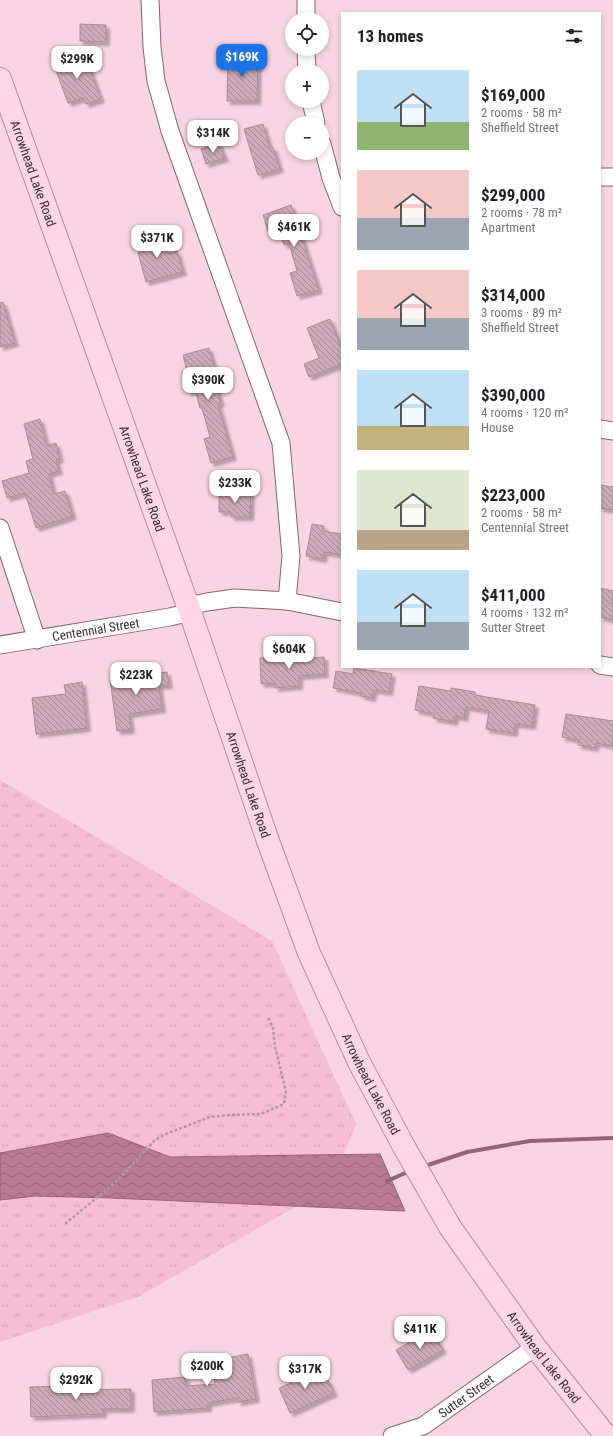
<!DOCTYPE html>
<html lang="en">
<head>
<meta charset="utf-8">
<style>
	body { margin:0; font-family:"Roboto Condensed",sans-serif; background:#f6f6f6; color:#202124; height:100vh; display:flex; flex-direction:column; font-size:15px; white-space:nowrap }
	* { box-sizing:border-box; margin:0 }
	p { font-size:13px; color:#757577 }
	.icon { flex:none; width:22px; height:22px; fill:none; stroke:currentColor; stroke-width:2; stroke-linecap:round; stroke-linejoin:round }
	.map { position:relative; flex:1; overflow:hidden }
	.panel { position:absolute; left:341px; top:12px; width:260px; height:656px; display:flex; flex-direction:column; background:#fff; border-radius:0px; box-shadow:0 2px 6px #0003 }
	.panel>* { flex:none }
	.fabs { position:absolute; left:285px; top:12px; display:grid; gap:8px }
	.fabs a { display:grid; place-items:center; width:44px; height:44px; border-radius:50%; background:#fff; box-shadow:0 2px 6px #0003; font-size:20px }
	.price { position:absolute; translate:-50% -34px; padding:0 9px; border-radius:8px; background:#fff; color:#222; font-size:13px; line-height:26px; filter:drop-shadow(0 1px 2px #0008) }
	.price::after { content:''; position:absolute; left:50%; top:24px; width:12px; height:9px; margin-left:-6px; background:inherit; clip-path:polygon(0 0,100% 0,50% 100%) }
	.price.current { background:#1a73e8; color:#fff }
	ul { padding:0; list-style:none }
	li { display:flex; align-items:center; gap:12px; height:100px; padding:0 16px }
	li span { display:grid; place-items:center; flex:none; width:112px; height:80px; border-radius:0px; color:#555 }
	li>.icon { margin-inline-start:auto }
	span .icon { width:48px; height:48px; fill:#fffc; stroke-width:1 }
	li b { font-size:17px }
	h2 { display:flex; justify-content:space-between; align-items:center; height:48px; padding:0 16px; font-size:17px }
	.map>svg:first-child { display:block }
</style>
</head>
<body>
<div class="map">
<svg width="613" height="1436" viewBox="0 0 613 1436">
	<defs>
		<pattern id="grass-tufts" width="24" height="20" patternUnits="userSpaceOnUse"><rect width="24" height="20" fill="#f7bdd5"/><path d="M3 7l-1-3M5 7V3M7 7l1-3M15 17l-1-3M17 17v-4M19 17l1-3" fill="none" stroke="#d4a3b7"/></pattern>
		<pattern id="water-waves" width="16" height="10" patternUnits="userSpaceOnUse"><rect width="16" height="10" fill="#b97a95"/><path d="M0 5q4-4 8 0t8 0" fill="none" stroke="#97647a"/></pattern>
		<pattern id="building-back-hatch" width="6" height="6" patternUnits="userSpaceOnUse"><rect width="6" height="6" fill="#ceaab8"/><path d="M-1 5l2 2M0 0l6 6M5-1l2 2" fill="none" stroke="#a88b96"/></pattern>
		<filter id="shadow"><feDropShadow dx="3.5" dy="3.5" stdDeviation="1" flood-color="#0004"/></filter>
	</defs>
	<rect width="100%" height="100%" fill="#f9d4e3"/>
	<!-- grass -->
	<path fill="url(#grass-tufts)" d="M0,780L272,941L356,1124L330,1187L140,1296L0,1342Z"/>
	<!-- water -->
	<path fill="url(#water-waves)" stroke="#936377" d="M108,1133L170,1157L380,1154L405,1211L112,1198L35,1196L0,1200V1153Z"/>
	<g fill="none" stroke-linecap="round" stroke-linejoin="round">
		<!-- stream -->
		<g stroke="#936377" stroke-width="4">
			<path d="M422,1167L467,1152L530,1141L613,1138"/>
			<path d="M387,1181L410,1171"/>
		</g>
	</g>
	<!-- building -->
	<g fill="url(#building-back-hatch)" stroke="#ac8a97" filter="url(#shadow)">
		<path d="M80,24L106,25V42L80,41Z"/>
		<path d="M84,54L101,99L86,104L83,98L68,103L54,65Z"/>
		<path d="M228,55L258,56L257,101H227Z"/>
		<path d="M263,124L270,148L273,147L280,169L258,175L244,129Z"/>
		<path d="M219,143L225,158L206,164L201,149Z"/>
		<path d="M291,205L319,290L297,296L290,273L297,271L289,243L284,245L278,228L268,231L263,215Z"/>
		<path d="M156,232L160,246L165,245L168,254L177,251L183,272L146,282L138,253L140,252L136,238Z"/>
		<path d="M3,302L15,343L0,347V303Z"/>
		<path d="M330,319L342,349V364L309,377L304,364L319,358L307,328Z"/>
		<path d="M209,348L219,384L216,385L221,403L218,404L233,457L211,463L204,439L210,437L202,408H200L195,390L188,392L182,372L187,371L183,355Z"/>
		<path d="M40,419L47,446L56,443L60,459L56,460L59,471L49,474L54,494L65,491L73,516L36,528L25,493L7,498L2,481L29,473L26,461L33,459L24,424Z"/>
		<path d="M600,485L613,487V510L600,508Z"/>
		<path d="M219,492L251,493L250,517H231V512H219Z"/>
		<path d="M312,524L324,526L323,531L342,534V555L324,552L323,559L306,556Z"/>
		<path d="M600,588L613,591V620L600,617Z"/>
		<path d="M296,656V659L324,657L325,674L299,676V686L275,688V683L261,684L260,658Z"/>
		<path d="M354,668L392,674L389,692L374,690L372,698L361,696V693L333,688L336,671L353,674Z"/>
		<path d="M167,672L169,685L159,686L162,709L129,714L131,730L117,731L110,679Z"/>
		<path d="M82,682L87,728L36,734L32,698L66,694L64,685Z"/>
		<path d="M419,686L451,691V688L475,692V695L535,705L532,726L515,724L514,733L486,729L489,711L466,707L464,718L455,716L454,722L433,718L434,714L415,710Z"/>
		<path d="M566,714L613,721V746L596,743L595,748L578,745L579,740L562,737Z"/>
		<path d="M431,1330L443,1350L408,1370L396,1350Z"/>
		<path d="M248,1354L256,1399L238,1402V1398L208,1403V1408L154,1412L152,1380L185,1377L186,1386L215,1384L211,1361Z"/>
		<path d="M302,1370L304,1375L316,1370L321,1382L328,1380L334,1393L290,1413L279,1388L291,1383L288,1376Z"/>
		<path d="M70,1386V1390L131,1389V1409H103V1414L31,1417L30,1387Z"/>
	</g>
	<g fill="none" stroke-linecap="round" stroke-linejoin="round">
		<defs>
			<g id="minor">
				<path d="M150,0L152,47L156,81L170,131L281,443L291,556L287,601"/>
				<path d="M306,0V19"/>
				<path d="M306,49L307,71"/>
				<path d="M311,101L316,123"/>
				<path d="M322,144L331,178L342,207"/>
				<path d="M600,177H613"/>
				<path d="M600,429L613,431"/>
				<path d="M0,528L37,640"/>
				<path d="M188,606L207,602L235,598L287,601L342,612"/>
				<path id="s1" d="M0,645L170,617L190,612"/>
				<path d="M600,665L613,667"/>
				<path id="s2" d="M392,1436L423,1426L535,1347"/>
			</g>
			<g id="major">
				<path id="s3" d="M0,79L188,606L268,841L309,953L359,1062L403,1145L450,1227L535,1347L606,1436"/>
			</g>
		</defs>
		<!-- minor casing -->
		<use href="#minor" stroke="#846471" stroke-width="19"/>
		<!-- major casing -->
		<use href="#major" stroke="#b9899d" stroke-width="24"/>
		<!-- path -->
		<path stroke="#b397a2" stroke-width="2.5" stroke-dasharray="3 2" stroke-linecap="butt" d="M65,1224L118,1180L155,1140L168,1133L210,1117L230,1115L261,1114L284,1104L286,1092L275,1047L273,1028L268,1017"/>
		<!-- minor -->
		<use href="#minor" stroke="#fff" stroke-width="17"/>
		<!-- major -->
		<use href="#major" stroke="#fed6e7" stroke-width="22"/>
	</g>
	<g text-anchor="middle" stroke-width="3.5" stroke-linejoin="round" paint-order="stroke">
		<!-- street labels -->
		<g font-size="13" fill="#3a2c32" stroke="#f9d4e3">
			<text dy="5" stroke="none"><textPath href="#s3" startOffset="100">Arrowhead Lake Road</textPath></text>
			<text dy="5" stroke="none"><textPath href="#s3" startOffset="424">Arrowhead Lake Road</textPath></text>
			<text dy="5" stroke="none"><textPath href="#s1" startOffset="97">Centennial Street</textPath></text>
			<text dy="5" stroke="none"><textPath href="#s3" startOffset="748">Arrowhead Lake Road</textPath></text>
			<text dy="5" stroke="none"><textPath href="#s3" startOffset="1072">Arrowhead Lake Road</textPath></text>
			<text dy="5" stroke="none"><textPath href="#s3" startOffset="1396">Arrowhead Lake Road</textPath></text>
			<text dy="5" stroke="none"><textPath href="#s2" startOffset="85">Sutter Street</textPath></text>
		</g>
	</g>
</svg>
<div class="fabs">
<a><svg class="icon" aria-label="locate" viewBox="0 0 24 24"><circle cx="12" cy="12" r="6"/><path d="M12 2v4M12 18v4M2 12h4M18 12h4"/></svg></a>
<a>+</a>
<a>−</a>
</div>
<b class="price current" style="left:242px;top:78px">$169K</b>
<b class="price" style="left:77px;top:80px">$299K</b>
<b class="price" style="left:213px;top:154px">$314K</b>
<b class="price" style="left:294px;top:248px">$461K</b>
<b class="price" style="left:157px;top:259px">$371K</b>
<b class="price" style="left:208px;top:401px">$390K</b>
<b class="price" style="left:235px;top:504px">$233K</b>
<b class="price" style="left:289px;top:670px">$604K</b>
<b class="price" style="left:136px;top:696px">$223K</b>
<b class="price" style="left:420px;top:1350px">$411K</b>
<b class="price" style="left:207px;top:1387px">$200K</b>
<b class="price" style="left:305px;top:1390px">$317K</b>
<b class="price" style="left:76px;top:1401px">$292K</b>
<section class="panel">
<h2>13 homes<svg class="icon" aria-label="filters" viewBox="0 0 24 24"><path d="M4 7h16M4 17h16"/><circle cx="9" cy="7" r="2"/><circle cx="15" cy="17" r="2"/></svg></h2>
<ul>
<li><span style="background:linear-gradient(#bfe0f5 65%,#8fb573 0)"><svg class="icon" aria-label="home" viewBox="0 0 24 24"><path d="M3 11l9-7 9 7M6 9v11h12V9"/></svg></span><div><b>$169,000</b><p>2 rooms · 58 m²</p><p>Sheffield Street</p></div></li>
<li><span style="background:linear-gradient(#f6c9c9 60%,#9aa5b1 0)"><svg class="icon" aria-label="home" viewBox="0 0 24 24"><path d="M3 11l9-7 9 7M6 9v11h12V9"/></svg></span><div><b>$299,000</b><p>2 rooms · 78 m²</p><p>Apartment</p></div></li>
<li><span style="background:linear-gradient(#f6c9c9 60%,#9aa5b1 0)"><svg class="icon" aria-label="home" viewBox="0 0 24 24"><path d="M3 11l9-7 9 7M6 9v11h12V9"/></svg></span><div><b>$314,000</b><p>3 rooms · 89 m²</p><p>Sheffield Street</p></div></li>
<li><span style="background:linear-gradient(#bfe0f5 70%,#c2b280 0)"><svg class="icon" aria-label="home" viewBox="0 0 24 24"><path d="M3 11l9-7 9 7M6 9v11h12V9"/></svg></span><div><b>$390,000</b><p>4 rooms · 120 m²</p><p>House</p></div></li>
<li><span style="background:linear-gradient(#dfe7d0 75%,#b9a48a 0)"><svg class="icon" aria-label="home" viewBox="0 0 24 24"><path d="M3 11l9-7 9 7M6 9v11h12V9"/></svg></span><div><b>$223,000</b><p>2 rooms · 58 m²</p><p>Centennial Street</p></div></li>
<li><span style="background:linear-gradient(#bfe0f5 65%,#9aa5b1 0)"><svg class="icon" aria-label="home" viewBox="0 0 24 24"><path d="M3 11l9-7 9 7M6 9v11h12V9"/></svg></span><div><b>$411,000</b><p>4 rooms · 132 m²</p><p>Sutter Street</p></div></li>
</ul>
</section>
</div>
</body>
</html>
